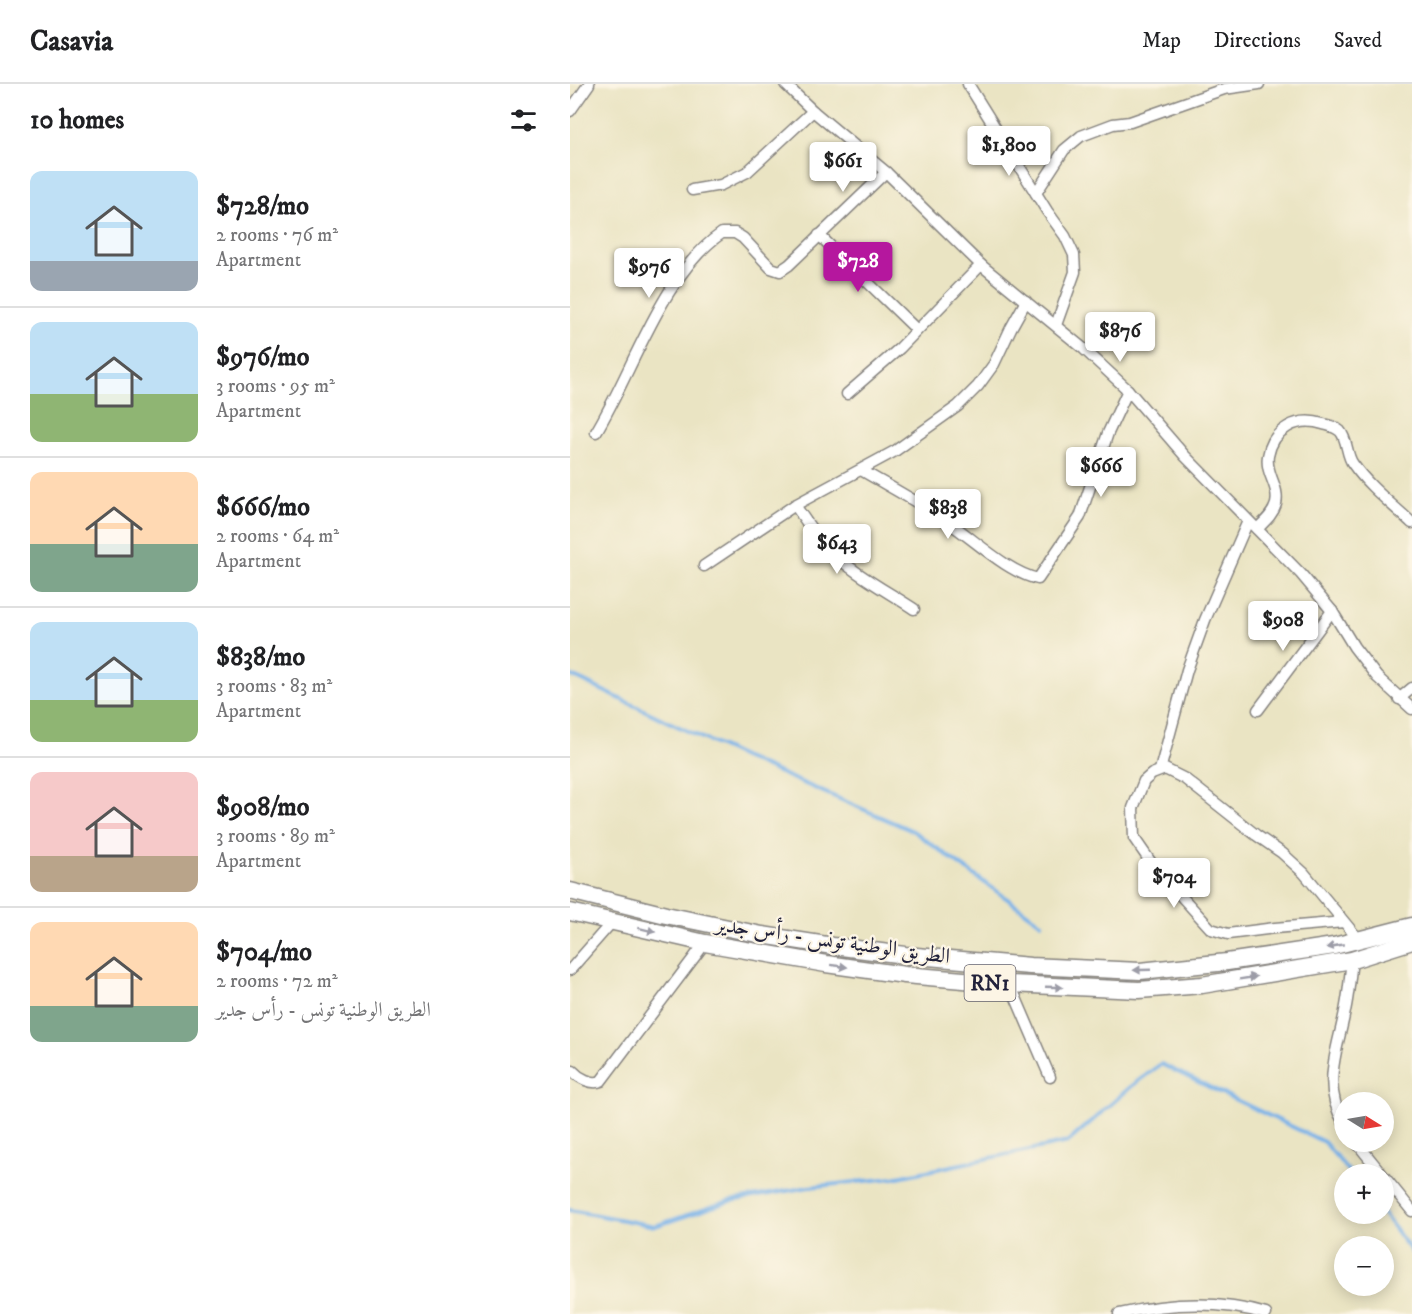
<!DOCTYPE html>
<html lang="en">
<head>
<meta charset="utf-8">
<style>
	body { margin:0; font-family:"IM FELL DW Pica",Amiri,serif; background:#f6f6f6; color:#202124; height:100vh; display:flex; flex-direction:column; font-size:22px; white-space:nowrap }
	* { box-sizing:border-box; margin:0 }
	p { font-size:20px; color:#757577 }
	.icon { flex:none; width:33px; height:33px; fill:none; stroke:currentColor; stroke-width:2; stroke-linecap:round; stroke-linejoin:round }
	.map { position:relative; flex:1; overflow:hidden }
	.details { display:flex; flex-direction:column; background:#fff; width:570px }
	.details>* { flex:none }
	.needle { width:39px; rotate:101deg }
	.controls { position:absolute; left:764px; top:1008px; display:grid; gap:12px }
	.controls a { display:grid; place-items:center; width:60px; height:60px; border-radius:50%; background:#fff; box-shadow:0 3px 15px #0003; font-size:30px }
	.price { position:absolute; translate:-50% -51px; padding:0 14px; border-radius:6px; background:#fff; color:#222; font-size:20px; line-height:39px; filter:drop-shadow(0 2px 3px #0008) }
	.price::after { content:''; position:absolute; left:50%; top:36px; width:18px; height:14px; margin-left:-9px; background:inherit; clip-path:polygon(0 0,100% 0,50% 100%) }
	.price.active { background:#b5179e; color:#fff }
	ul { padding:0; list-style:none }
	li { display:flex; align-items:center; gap:18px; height:150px; padding:0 30px }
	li+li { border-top:2px solid #e0e0e0 }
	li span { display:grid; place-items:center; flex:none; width:168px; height:120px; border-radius:12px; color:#555 }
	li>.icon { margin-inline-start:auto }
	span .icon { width:72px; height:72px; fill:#fffc; stroke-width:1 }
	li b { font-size:26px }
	h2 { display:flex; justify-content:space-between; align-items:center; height:72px; padding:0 30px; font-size:26px }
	header { display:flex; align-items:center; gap:36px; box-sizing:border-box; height:84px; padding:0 30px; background:#fff; border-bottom:2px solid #e0e0e0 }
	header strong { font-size:28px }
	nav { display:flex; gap:33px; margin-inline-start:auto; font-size:21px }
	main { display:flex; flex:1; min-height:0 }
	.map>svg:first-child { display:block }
</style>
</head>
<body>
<header>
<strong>Casavia</strong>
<nav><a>Map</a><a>Directions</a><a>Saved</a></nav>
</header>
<main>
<section class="details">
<h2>10 homes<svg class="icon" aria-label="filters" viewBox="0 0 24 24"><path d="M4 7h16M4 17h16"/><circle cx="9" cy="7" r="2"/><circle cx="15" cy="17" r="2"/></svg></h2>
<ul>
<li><span style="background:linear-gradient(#bfe0f5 75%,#9aa5b1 0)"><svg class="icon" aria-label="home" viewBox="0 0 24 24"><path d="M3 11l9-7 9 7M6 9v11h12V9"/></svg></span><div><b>$728/mo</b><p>2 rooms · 76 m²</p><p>Apartment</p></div></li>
<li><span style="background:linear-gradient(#bfe0f5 60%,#8fb573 0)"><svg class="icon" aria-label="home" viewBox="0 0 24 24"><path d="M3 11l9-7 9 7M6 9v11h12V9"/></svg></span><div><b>$976/mo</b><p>3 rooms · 95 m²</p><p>Apartment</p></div></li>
<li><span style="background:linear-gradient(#ffd9b3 60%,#7fa58c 0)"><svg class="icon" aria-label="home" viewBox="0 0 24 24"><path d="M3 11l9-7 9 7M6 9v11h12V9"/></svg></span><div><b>$666/mo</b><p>2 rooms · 64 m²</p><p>Apartment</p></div></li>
<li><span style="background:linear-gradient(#bfe0f5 65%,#8fb573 0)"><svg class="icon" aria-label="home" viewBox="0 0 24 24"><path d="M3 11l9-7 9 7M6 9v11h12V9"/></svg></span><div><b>$838/mo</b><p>3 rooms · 83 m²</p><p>Apartment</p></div></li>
<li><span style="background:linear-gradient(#f6c9c9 70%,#b9a48a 0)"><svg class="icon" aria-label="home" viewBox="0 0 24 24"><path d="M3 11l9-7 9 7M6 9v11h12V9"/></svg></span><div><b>$908/mo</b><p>3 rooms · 89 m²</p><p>Apartment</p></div></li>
<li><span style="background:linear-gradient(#ffd9b3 70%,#7fa58c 0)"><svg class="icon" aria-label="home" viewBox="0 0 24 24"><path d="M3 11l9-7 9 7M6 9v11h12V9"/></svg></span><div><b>$704/mo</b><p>2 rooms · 72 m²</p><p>الطريق الوطنية تونس - رأس جدير</p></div></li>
</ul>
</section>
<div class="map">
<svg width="842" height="1230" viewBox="0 0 842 1230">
	<rect width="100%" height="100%" fill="#fcf5e5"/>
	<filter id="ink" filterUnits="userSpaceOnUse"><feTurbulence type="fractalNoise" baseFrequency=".0167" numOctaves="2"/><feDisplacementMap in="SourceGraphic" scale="12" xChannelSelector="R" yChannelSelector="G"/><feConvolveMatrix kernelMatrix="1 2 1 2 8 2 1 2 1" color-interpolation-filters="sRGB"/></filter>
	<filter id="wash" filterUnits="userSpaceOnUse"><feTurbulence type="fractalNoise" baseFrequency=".008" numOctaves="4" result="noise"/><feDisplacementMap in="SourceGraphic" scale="24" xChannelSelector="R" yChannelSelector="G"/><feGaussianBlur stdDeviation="1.35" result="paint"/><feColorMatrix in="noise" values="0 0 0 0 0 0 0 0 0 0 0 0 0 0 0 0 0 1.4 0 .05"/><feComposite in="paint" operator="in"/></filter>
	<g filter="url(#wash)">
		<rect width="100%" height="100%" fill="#eae4c3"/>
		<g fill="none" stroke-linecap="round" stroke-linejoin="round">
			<!-- stream -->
			<g stroke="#79b2e9" stroke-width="4">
				<path d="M0,591L166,670L343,747L471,839"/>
				<path d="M0,1126L85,1142L160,1117L239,1103L323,1094L498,1058L564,1000L591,980L754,1058L781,1090"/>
				<path d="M813,1129L842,1168"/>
			</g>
		</g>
	</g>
	<g filter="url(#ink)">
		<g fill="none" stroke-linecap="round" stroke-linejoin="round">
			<defs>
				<g id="street">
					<path d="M215,0L243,27L316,88L411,181L514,265L558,306L615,372L731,490L762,527L784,563L807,593L842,625"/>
					<path d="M398,0L477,127L495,152L504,171L505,188L486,241"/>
					<path d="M0,27L19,0"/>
					<path d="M122,106L151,101L177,88L243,27"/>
					<path d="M466,109L494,66L511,52L543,40L560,38L654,5L689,0"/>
					<path d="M249,151L347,246"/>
					<path d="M277,310L330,264L411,181"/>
					<path d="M26,348C63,287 92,190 152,149H165L173,154L201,184L210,187L219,181L316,88"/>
					<path d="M291,386C320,403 350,419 378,438C405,456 437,488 468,495L510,433L538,349L558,306"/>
					<path d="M225,421C235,436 244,450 256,463C281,488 315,506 344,525"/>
					<path d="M687,445C694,438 703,431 706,420C710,402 695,390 698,372C703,345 727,332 753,340C759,341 765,343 770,347C778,356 776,371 783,380C799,403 822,420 842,439"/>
					<path d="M134,482L225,421L325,367L388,322L408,302L424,280L441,244L456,217"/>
					<path d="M829,615L842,604"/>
					<path d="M688,626L762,527"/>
					<path d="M590,686L617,586L635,536L678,437"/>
					<path d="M774,838L705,844L658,850L641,845L582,780L564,754L563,724L574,697L582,690L595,685L615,695L686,751L712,769L734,789L789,856"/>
					<path d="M0,886L42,838"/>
					<path d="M440,900L480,993"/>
					<path d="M3,987C9,994 22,1001 31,997L135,859"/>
					<path d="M774,1039C750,1000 769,963 776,922C779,907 780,891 782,876"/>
					<path d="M786,1058L842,1127"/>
					<path d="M549,1230C597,1219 649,1216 696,1230"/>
				</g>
				<g id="primary">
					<path d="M0,807L96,831L192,851L263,862L335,871L460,882L570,887L657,878L764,862L842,842"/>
					<path d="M0,828L135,859L256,880L335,891L440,900L569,906L632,901L782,876L842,857"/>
				</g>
			</defs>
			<!-- street casing -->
			<use href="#street" stroke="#86837f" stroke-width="13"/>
			<!-- primary casing -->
			<use href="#primary" stroke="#86837f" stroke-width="19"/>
			<!-- street -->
			<use href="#street" stroke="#fff" stroke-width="10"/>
			<!-- primary -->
			<use href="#primary" stroke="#fff" stroke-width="16"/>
		</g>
		<!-- one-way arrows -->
		<defs><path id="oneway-solid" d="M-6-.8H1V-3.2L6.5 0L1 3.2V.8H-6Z" transform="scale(1.5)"/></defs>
		<g fill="#9c9ca7">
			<use href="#oneway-solid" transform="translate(77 846) rotate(14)"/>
			<use href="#oneway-solid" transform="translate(765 862) rotate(169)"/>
			<use href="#oneway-solid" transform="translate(269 882) rotate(7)"/>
			<use href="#oneway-solid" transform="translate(572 886) rotate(178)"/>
			<use href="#oneway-solid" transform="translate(678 894) rotate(-9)"/>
			<use href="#oneway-solid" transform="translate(484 903) rotate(2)"/>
		</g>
	</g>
	<g text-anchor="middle" stroke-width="4.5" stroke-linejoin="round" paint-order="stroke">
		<!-- shield labels -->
		<rect fill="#fcf5e5" stroke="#63616e" stroke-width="1.5" x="394.5" y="881" width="51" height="36" rx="4.5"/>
		<g font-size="21" font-weight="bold" fill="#22223b">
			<text x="420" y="906">RN1</text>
		</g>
		<!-- street labels -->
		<g font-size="22" fill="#22223b" stroke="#fcf5e5">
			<text transform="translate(263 855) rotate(8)" y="8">الطريق الوطنية تونس - رأس جدير</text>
		</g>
	</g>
</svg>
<div class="controls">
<a><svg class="needle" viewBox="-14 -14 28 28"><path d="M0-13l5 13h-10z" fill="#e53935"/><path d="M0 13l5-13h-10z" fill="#757577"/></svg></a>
<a>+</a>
<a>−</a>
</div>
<b class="price" style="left:439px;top:93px">$1,800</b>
<b class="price" style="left:273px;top:109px">$661</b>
<b class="price active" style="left:288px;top:209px">$728</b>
<b class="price" style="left:79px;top:215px">$976</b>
<b class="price" style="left:550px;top:279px">$876</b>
<b class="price" style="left:531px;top:414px">$666</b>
<b class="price" style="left:378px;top:456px">$838</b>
<b class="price" style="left:267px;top:491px">$643</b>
<b class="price" style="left:713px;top:568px">$908</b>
<b class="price" style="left:604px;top:825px">$704</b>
</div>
</main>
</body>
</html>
